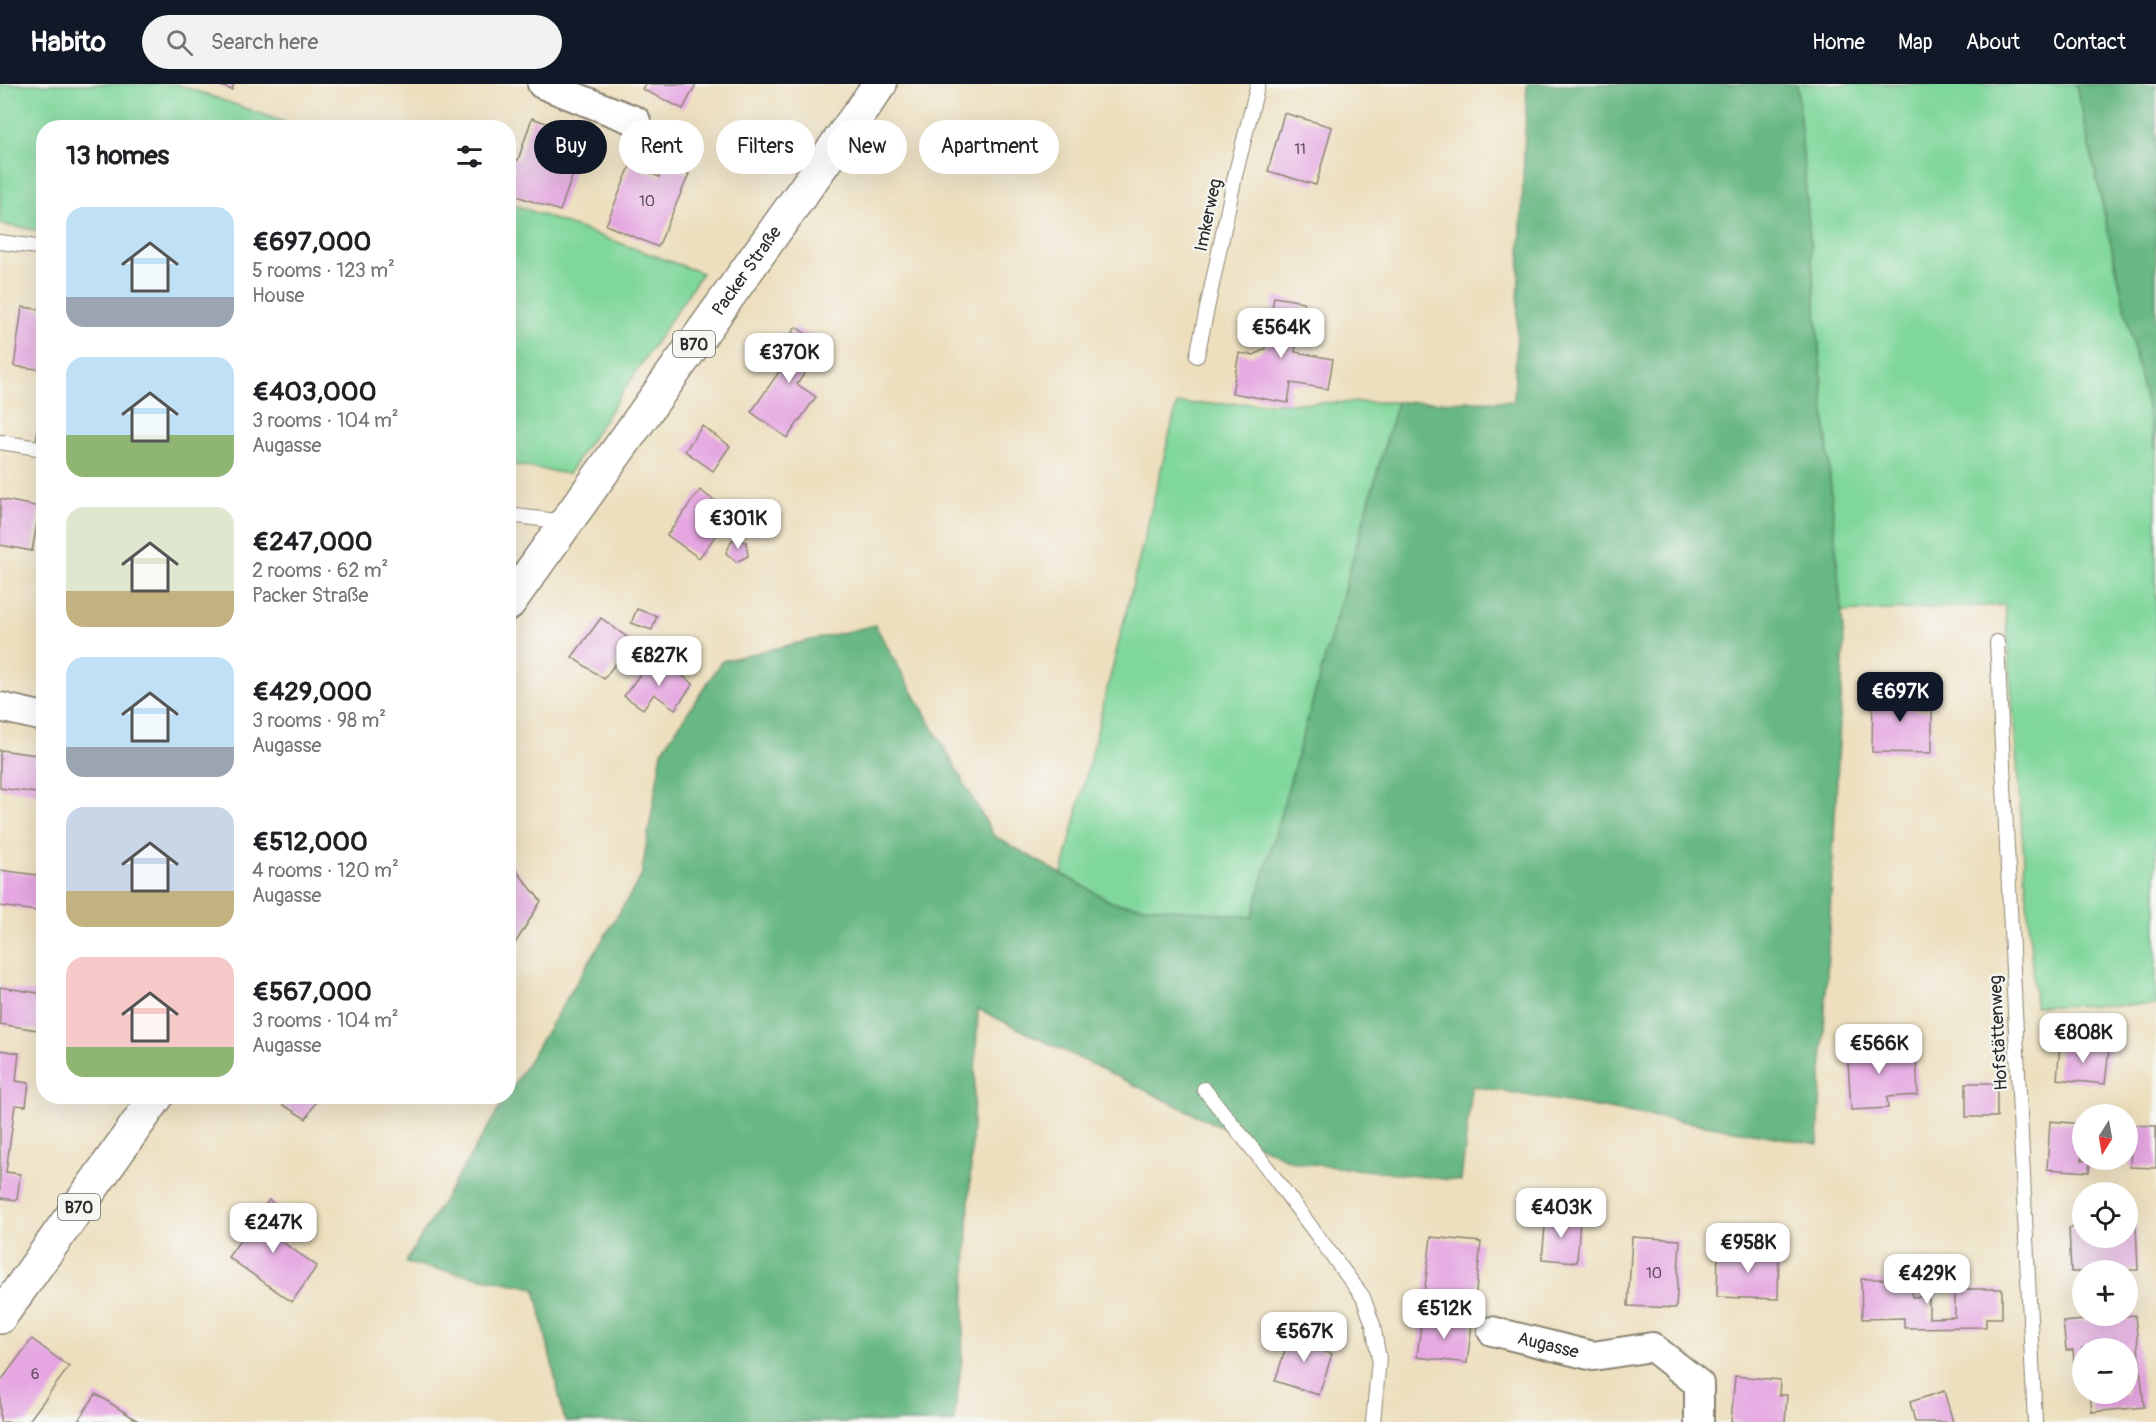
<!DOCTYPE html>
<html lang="en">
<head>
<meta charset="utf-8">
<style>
	body { margin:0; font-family:Pangolin,sans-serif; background:#f2f2f2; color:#202124; height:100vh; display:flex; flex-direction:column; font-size:22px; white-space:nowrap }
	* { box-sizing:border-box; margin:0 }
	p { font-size:20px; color:#757577 }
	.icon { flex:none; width:33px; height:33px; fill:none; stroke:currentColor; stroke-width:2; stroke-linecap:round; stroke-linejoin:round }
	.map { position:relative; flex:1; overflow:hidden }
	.side { position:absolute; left:36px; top:36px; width:480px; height:984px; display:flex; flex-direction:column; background:#fff; border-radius:24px; box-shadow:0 6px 24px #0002 }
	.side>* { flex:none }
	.guide { position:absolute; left:534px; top:36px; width:570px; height:54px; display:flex; gap:12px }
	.needle { width:39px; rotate:191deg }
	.controls { position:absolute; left:2072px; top:1020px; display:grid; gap:12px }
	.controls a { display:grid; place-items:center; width:66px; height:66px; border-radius:50%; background:#fff; box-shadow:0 6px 24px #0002; font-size:30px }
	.price { position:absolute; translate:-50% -51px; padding:0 14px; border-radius:12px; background:#fff; color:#222; font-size:20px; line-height:39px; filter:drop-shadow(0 2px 3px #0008) }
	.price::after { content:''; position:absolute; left:50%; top:36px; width:18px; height:14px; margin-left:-9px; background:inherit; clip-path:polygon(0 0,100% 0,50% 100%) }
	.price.current { background:#111827; color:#fff }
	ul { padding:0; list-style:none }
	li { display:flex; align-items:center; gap:18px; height:150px; padding:0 30px }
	li span { display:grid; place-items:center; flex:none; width:168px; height:120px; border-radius:18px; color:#555 }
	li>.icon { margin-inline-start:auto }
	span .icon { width:72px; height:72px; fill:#fffc; stroke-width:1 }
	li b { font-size:26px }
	h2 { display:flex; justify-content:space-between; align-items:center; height:72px; padding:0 30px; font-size:26px }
	.tag { padding:0 21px; border-radius:27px; background:#fff; box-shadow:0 6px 24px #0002; font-size:21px; line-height:54px }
	.tag.current { background:#111827; color:#fff }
	header { display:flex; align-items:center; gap:36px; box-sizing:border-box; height:84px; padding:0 30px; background:#111827; color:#fff }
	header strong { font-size:28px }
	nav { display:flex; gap:33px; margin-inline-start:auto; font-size:21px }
	.search { width:420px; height:54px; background:#f2f2f2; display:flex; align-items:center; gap:15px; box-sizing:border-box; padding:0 21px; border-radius:33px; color:#757577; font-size:22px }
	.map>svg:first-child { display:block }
</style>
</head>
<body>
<header>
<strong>Habito</strong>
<div class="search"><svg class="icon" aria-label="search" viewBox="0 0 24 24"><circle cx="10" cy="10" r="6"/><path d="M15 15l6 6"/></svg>Search here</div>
<nav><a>Home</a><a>Map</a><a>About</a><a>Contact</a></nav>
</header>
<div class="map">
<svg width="2156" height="1338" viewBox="0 0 2156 1338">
	<rect width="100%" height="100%" fill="#f6f6f2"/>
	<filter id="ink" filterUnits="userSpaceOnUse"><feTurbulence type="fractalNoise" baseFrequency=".0167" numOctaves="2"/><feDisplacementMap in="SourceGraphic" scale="12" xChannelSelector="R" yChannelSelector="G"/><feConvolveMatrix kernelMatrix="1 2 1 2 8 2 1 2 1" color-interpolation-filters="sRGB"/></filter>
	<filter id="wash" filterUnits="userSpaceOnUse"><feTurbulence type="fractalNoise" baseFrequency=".008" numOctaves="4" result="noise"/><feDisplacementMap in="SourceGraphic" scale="24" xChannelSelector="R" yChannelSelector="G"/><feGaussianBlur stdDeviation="1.35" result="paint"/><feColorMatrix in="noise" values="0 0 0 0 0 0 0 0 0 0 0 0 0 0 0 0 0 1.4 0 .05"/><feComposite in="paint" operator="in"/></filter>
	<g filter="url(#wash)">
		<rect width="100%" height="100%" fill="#eddfbd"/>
		<!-- green -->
		<g fill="#80d79b" stroke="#568163" stroke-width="1.5">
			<path d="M0,0H177L298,43L44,44L43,147L0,140Z"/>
			<path d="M1797,0H2076L2156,365V921L2035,922L2005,521L1841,528Z"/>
			<path d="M509,119L702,189L568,390L509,380Z"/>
			<path d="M1397,318L1252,833L1113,819L1062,790L1177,320Z"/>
		</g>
		<!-- forest -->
		<g fill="#68b883" stroke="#4a7257" stroke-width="1.5">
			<path d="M1527,0H1797L1844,560L1818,1060L1472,1002L1461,1097L1293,1078L978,925L962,1274L954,1338H565L535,1204L405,1179L641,793L662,667L722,577L875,541L994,752L1113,819L1252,833L1397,318L1514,317Z"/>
			<path d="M2076,0H2156V365Z"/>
		</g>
		<g id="blocks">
			<!-- building -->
			<g fill="#e5a6e1">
				<path d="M216,0H234L232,6Z"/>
				<path d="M645,0H696L683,25L642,5Z"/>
				<path d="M1284,29L1332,43L1316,101L1268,87Z"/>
				<path d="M532,34L586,53L560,127L508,109V73L518,76Z"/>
				<path d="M631,80L659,93L665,80L689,90L658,163L606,141Z"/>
				<path d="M1274,213L1304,218L1295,268L1333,275L1328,305L1291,299L1288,319L1232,309L1239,269L1254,271L1265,265Z"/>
				<path d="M22,223L44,226V286L14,282Z"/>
				<path d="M796,243L824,262L797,300L816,313L787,354L751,328L779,288L769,281Z"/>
				<path d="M40,328L44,329V359L36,358Z"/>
				<path d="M702,342L730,362L713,387L685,367Z"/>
				<path d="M700,406L732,430L699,474L667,451Z"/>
				<path d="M0,415L40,423L32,467L0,461Z"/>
				<path d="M732,456L746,458L748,472L736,478L726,469Z"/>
				<path d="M637,525L657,532L652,546L631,539Z"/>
				<path d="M601,534L632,557L604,595L572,573Z"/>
				<path d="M668,581L693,600L675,625L654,610L643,625L624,612L646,582L660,592Z"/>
				<path d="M1873,603L1914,604L1913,626L1932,627V669L1872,668Z"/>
				<path d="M0,666L44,672V710L0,704Z"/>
				<path d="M508,776L541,817L508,871Z"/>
				<path d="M0,786L44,792V828L0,822Z"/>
				<path d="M0,903L44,910V947L0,940Z"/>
				<path d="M1886,956L1887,973L1916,971L1918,1011L1887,1013L1888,1024L1851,1026L1847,959Z"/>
				<path d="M2060,961L2109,965L2105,1000L2057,995Z"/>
				<path d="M0,966L19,969L16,997L29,999L26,1022L15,1021L6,1088L20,1090L17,1116L0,1114Z"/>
				<rect x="1966" y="999" width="31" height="34"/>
				<path d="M281,1012H319L306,1035L278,1018Z"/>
				<path d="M2050,1037L2082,1040V1076H2090L2089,1088L2047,1085Z"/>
				<path d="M2132,1041L2156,1042V1084L2130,1083Z"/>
				<path d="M269,1116L291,1132L275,1153L317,1182L292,1218L228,1173Z"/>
				<path d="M1546,1132L1580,1135L1577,1178L1542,1175Z"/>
				<path d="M2127,1141H2136L2138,1186L2071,1188L2069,1144L2082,1143V1154H2127Z"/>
				<path d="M1431,1153L1481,1158L1475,1217L1424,1212Z"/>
				<path d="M1632,1153L1680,1156L1676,1224L1628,1222Z"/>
				<path d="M1718,1165L1779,1167L1778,1215L1717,1213Z"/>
				<path d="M1861,1195H1911L1912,1213H1929V1234L1955,1233V1205H2002V1234H1986V1243L1904,1244V1234L1862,1235Z"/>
				<path d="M2135,1231L2144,1323L2092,1328L2090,1310H2127V1264H2082V1291H2075L2073,1266H2066L2063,1238Z"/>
				<path d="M1422,1232L1472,1239L1467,1279L1417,1273Z"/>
				<path d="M1292,1245L1323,1255L1319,1266L1332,1270L1319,1311L1275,1297Z"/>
				<path d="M32,1255L69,1283L28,1338H0V1298Z"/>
				<path d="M1735,1292L1780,1296L1779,1311H1787L1785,1338H1731Z"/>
				<path d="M1944,1307L1953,1338H1915L1910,1318Z"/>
				<path d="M96,1310L140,1338H84L79,1335Z"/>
			</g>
		</g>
	</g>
	<g filter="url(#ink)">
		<use href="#blocks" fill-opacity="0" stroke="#8c8574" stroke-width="1.5"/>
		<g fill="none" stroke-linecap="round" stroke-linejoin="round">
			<defs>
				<g id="lane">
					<path d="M0,158L44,164"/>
					<path d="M1197,272L1235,92L1258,0"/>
					<path d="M0,358L44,365"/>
					<path d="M508,431L565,438"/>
					<path d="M1997,558L2035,1338"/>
					<path d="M1204,1005L1259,1073L1363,1213L1373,1241L1379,1275L1373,1338"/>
				</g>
				<g id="street">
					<path d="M542,0L636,37"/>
					<path d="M0,623L44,633"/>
					<path id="s1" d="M1492,1247L1593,1272L1652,1263L1699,1300V1338"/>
				</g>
				<g id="primary">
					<path id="s2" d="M508,520L880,0"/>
					<path d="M0,1233L157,1012"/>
				</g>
			</defs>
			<!-- lane casing -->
			<use href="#lane" stroke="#8c8574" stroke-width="16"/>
			<!-- street casing -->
			<use href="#street" stroke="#8c8574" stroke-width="32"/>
			<!-- primary casing -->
			<use href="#primary" stroke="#8c8574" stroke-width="36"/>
			<!-- lane -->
			<use href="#lane" stroke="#fff" stroke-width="14"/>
			<!-- street -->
			<use href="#street" stroke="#fff" stroke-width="28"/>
			<!-- primary -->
			<use href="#primary" stroke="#fff" stroke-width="33"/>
		</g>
	</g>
	<g text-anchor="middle" stroke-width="4.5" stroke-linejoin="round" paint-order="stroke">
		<!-- number labels -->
		<g font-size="15" fill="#5a4a58">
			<text x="1300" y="70">11</text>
			<text x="647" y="122">10</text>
			<text x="1654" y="1194">10</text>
			<text x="35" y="1295">6</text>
		</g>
		<!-- shield labels -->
		<g fill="#f6f6f2" stroke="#686867" stroke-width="1.5">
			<rect x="673" y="247" width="42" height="26" rx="4.5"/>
			<rect x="58" y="1110" width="42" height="26" rx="4.5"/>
		</g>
		<g font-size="16" font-weight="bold" fill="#2b2b2b">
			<text x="694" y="266">B70</text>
			<text x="79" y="1129">B70</text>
		</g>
		<!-- street labels -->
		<g font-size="18" fill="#2b2b2b" stroke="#f6f6f2">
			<text transform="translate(1208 131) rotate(-78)" y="6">Imkerweg</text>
			<text dy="6" stroke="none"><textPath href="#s2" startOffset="410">Packer Straße</textPath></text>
			<text transform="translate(1998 949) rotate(-93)" y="6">Hofstättenweg</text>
			<text dy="6" stroke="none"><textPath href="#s1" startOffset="58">Augasse</textPath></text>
		</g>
	</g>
</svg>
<div class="controls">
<a><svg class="needle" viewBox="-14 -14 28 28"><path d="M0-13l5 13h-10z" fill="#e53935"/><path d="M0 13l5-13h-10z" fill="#757577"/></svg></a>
<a><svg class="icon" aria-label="locate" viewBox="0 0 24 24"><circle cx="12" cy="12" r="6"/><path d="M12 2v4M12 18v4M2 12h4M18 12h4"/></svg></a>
<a>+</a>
<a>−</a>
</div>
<b class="price" style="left:1281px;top:275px">€564K</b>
<b class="price" style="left:789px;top:300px">€370K</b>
<b class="price" style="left:738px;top:466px">€301K</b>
<b class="price" style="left:659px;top:603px">€827K</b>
<b class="price current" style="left:1900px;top:639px">€697K</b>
<b class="price" style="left:2083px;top:980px">€808K</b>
<b class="price" style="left:1879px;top:991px">€566K</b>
<b class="price" style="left:1561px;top:1155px">€403K</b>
<b class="price" style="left:273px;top:1170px">€247K</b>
<b class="price" style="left:1748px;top:1190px">€958K</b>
<b class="price" style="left:1927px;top:1221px">€429K</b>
<b class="price" style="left:1444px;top:1256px">€512K</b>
<b class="price" style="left:1304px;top:1279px">€567K</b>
<div class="guide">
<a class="tag current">Buy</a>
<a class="tag">Rent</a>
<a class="tag">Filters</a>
<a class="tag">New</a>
<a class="tag">Apartment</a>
</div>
<section class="side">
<h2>13 homes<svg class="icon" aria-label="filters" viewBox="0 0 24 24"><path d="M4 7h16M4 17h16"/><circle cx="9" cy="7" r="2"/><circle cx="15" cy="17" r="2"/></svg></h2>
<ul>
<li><span style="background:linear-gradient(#bfe0f5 75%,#9aa5b1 0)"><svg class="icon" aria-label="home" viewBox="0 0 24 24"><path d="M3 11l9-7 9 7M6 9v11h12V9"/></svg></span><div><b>€697,000</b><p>5 rooms · 123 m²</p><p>House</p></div></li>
<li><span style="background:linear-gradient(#bfe0f5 65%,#8fb573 0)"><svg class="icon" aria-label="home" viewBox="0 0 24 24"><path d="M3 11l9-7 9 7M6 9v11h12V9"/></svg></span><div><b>€403,000</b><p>3 rooms · 104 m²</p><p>Augasse</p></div></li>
<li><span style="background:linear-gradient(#dfe7d0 70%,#c2b280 0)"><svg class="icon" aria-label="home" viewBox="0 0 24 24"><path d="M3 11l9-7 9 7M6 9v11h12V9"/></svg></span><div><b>€247,000</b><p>2 rooms · 62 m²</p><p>Packer Straße</p></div></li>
<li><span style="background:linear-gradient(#bfe0f5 75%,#9aa5b1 0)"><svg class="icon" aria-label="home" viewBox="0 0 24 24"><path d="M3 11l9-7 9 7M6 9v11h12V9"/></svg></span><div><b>€429,000</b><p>3 rooms · 98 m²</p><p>Augasse</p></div></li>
<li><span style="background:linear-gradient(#c9d6e8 70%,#c2b280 0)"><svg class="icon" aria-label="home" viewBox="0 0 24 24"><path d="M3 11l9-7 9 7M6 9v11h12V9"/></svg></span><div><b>€512,000</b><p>4 rooms · 120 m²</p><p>Augasse</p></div></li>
<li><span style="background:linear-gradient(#f6c9c9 75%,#8fb573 0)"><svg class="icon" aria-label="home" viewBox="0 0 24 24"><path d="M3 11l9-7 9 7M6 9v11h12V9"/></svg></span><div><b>€567,000</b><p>3 rooms · 104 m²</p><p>Augasse</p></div></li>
</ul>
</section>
</div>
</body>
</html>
